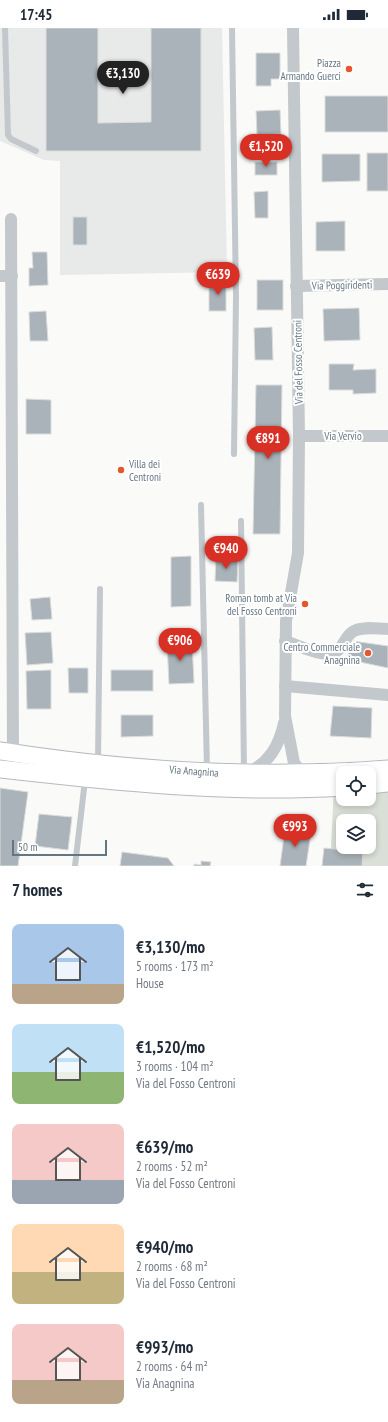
<!DOCTYPE html>
<html lang="en">
<head>
<meta charset="utf-8">
<style>
	body { margin:0; font-family:"PT Sans Narrow",sans-serif; background:#f6f6f7; color:#1f2937; height:100vh; display:flex; flex-direction:column; font-size:15px; white-space:nowrap }
	* { box-sizing:border-box; margin:0 }
	p { font-size:13px; color:#747a83 }
	.icon { flex:none; width:22px; height:22px; fill:none; stroke:currentColor; stroke-width:2; stroke-linecap:round; stroke-linejoin:round }
	.map { position:relative; height:838px; overflow:hidden }
	.side { display:flex; flex-direction:column; background:#fff; flex:1 }
	.side>* { flex:none }
	.buttons { position:absolute; left:336px; top:738px; display:grid; gap:8px }
	.buttons a { display:grid; place-items:center; width:40px; height:40px; border-radius:8px; background:#fff; box-shadow:0 2px 6px #0003; font-size:20px }
	.scale { position:absolute; left:12px; bottom:10px; width:95px; box-sizing:border-box; padding-left:4px; border:2px solid #657683; border-top:0; font-size:11px; line-height:14px; white-space:nowrap; color:#657683; -webkit-text-stroke:3px #fff; paint-order:stroke }
	.price { position:absolute; translate:-50% -34px; padding:0 9px; border-radius:14px; background:#d93025; color:#fff; font-size:13px; line-height:26px; filter:drop-shadow(0 1px 2px #0008) }
	.price::after { content:''; position:absolute; left:50%; top:24px; width:12px; height:9px; margin-left:-6px; background:inherit; clip-path:polygon(0 0,100% 0,50% 100%) }
	.price.current { background:#222; color:#fff }
	ul { padding:0; list-style:none }
	li { display:flex; align-items:center; gap:12px; height:100px; padding:0 12px }
	li span { display:grid; place-items:center; flex:none; width:112px; height:80px; border-radius:8px; color:#555 }
	li>.icon { margin-inline-start:auto }
	span .icon { width:48px; height:48px; fill:#fffc; stroke-width:1 }
	li b { font-size:17px }
	h2 { display:flex; justify-content:space-between; align-items:center; height:48px; padding:0 12px; font-size:17px }
	.status { display:flex; justify-content:space-between; align-items:center; height:28px; padding:0 20px; background:#fff; direction:ltr }
	.status svg { height:11px; fill:currentColor }
	.map>svg:first-child { display:block }
</style>
</head>
<body>
<div class="status"><b>17:45</b><svg viewBox="0 0 49 12"><path d="M0 12V9h3v3zM5 12V6h3v6zM10 12V3h3v9zM15 12V0h3v12zM26 1h20v11H26zM47 4h2v5h-2z"/></svg></div>
<div class="map">
<svg width="388" height="838" viewBox="0 0 388 838">
	<rect width="100%" height="100%" fill="#fafaf8"/>
	<!-- built -->
	<path fill="#e8e9e9" d="M0,0H222L227,244L60,247V133L44,132L0,113Z"/>
	<!-- green -->
	<path fill="#dadfd7" fill-rule="evenodd" d="M388,755V838H330L334,759H343V771H369V757ZM343,793H369V819H343Z"/>
	<!-- building -->
	<g fill="#aab3b9" stroke="#dcdcda">
		<path d="M46,0H98V95L151,94V0H201V123H46Z"/>
		<path d="M256,25H280V51H271V58H256Z"/>
		<rect x="325" y="68" width="63" height="36"/>
		<path d="M280,82L281,106L257,107L256,83Z"/>
		<rect x="367" y="125" width="21" height="38"/>
		<path d="M322,126H360V153L322,154Z"/>
		<rect x="255" y="134" width="22" height="13"/>
		<path d="M268,163V190H255L254,164Z"/>
		<rect x="73" y="189" width="14" height="28"/>
		<path d="M345,193V223H316V194Z"/>
		<path d="M32,224H47L48,257L29,258V240H33Z"/>
		<rect x="257" y="252" width="26" height="30"/>
		<rect x="209" y="254" width="17" height="29"/>
		<path d="M359,280L360,312L324,313L323,281Z"/>
		<path d="M46,283L48,313H30L29,284Z"/>
		<path d="M272,299L273,332H255L254,300Z"/>
		<path d="M329,336H354L353,342L376,341V365L353,366V362H329Z"/>
		<path d="M256,357H282L280,506H253Z"/>
		<path d="M26,371L51,372V406H26Z"/>
		<path d="M191,528V578L171,579V529Z"/>
		<path d="M216,529L238,530L237,554L215,553Z"/>
		<path d="M50,569L52,591L32,592L30,571Z"/>
		<path d="M51,604L53,635L27,637L25,605Z"/>
		<path d="M192,613L194,655L169,656L167,614Z"/>
		<path d="M353,613L388,618V640L346,631Z"/>
		<path d="M68,640H88V665H69Z"/>
		<path d="M51,642V681H27L26,643Z"/>
		<rect x="111" y="642" width="42" height="21"/>
		<path d="M333,678L372,680L371,710L330,708Z"/>
		<path d="M121,687H153V708L121,709Z"/>
		<path d="M0,760L28,764L18,838H0Z"/>
		<path d="M39,786L72,789L68,822L35,818Z"/>
		<path d="M285,801L311,805L306,838H280Z"/>
		<path d="M324,820L363,824L362,838H322Z"/>
		<path d="M122,824L168,830L174,838H120Z"/>
		<path d="M201,833L211,834L210,838H194V836L201,837Z"/>
	</g>
	<g fill="none" stroke-linecap="round" stroke-linejoin="round">
		<defs>
			<g id="secondary">
				<path d="M0,723C128,743 259,751 388,741"/>
				<path d="M0,741C114,754 228,766 343,759"/>
				<path d="M369,757L388,755"/>
			</g>
		</defs>
		<!-- secondary casing -->
		<use href="#secondary" stroke="#b3babf" stroke-width="19"/>
		<!-- service -->
		<g stroke="#c3c8cc" stroke-width="6">
			<path d="M5,0L8,107L11,111L36,123"/>
			<path d="M232,0L236,269L234,426"/>
			<path d="M201,477L207,742"/>
			<path d="M241,493L244,743"/>
			<path d="M98,734L100,561"/>
			<path d="M75,838L85,752"/>
		</g>
		<!-- minor -->
		<g stroke="#c3c8cc" stroke-width="12">
			<path d="M293,0L299,408L298,525L286,593L285,688L294,735L299,741L308,744"/>
			<path d="M11,191L13,725"/>
			<path d="M0,248H12"/>
			<path d="M296,258L388,256"/>
			<path d="M299,408H388"/>
			<path d="M285,613C298,617 314,626 327,626C345,625 342,609 354,603C364,598 378,601 388,601"/>
			<path d="M285,658L388,667"/>
			<path d="M246,745C269,736 279,718 284,695"/>
		</g>
		<!-- secondary -->
		<use href="#secondary" stroke="#fff" stroke-width="17"/>
	</g>
	<!-- markers -->
	<g fill="#e4572e" stroke="#fff" stroke-width="1.5">
		<circle cx="349" cy="41" r="4"/>
		<circle cx="121" cy="442" r="4"/>
		<circle cx="305" cy="576" r="4"/>
		<circle cx="368" cy="625" r="4"/>
	</g>
	<g text-anchor="middle" stroke-width="4" stroke-linejoin="round" paint-order="stroke">
		<!-- poi labels -->
		<g font-size="11" fill="#657683" stroke="#fff" text-anchor="end">
			<text x="341" y="39">Piazza<tspan x="341" dy="13">Armando Guerci</tspan></text>
			<text x="129" y="440" text-anchor="start">Villa dei<tspan x="129" dy="13">Centroni</tspan></text>
			<text x="297" y="574">Roman tomb at Via<tspan x="297" dy="13">del Fosso Centroni</tspan></text>
			<text x="360" y="623">Centro Commerciale<tspan x="360" dy="13">Anagnina</tspan></text>
		</g>
		<!-- street labels -->
		<g font-size="11" fill="#657683" stroke="#fff">
			<text transform="translate(342 257) rotate(-1)" y="4">Via Poggiridenti</text>
			<text transform="translate(298 334) rotate(-91)" y="4">Via del Fosso Centroni</text>
			<text x="343" y="412">Via Vervio</text>
			<text transform="translate(194 743) rotate(4)" y="4">Via Anagnina</text>
		</g>
	</g>
</svg>
<div class="buttons">
<a><svg class="icon" aria-label="locate" viewBox="0 0 24 24"><circle cx="12" cy="12" r="6"/><path d="M12 2v4M12 18v4M2 12h4M18 12h4"/></svg></a>
<a><svg class="icon" aria-label="layers" viewBox="0 0 24 24"><path d="M12 4l9 5-9 5-9-5zM3 14l9 5 9-5"/></svg></a>
</div>
<div class="scale">50 m</div>
<b class="price current" style="left:123px;top:67px">€3,130</b>
<b class="price" style="left:266px;top:140px">€1,520</b>
<b class="price" style="left:218px;top:268px">€639</b>
<b class="price" style="left:268px;top:432px">€891</b>
<b class="price" style="left:226px;top:542px">€940</b>
<b class="price" style="left:180px;top:634px">€906</b>
<b class="price" style="left:295px;top:820px">€993</b>
</div>
<section class="side">
<h2>7 homes<svg class="icon" aria-label="filters" viewBox="0 0 24 24"><path d="M4 7h16M4 17h16"/><circle cx="9" cy="7" r="2"/><circle cx="15" cy="17" r="2"/></svg></h2>
<ul>
<li><span style="background:linear-gradient(#a9c7e8 75%,#b9a48a 0)"><svg class="icon" aria-label="home" viewBox="0 0 24 24"><path d="M3 11l9-7 9 7M6 9v11h12V9"/></svg></span><div><b>€3,130/mo</b><p>5 rooms · 173 m²</p><p>House</p></div></li>
<li><span style="background:linear-gradient(#bfe0f5 60%,#8fb573 0)"><svg class="icon" aria-label="home" viewBox="0 0 24 24"><path d="M3 11l9-7 9 7M6 9v11h12V9"/></svg></span><div><b>€1,520/mo</b><p>3 rooms · 104 m²</p><p>Via del Fosso Centroni</p></div></li>
<li><span style="background:linear-gradient(#f6c9c9 70%,#9aa5b1 0)"><svg class="icon" aria-label="home" viewBox="0 0 24 24"><path d="M3 11l9-7 9 7M6 9v11h12V9"/></svg></span><div><b>€639/mo</b><p>2 rooms · 52 m²</p><p>Via del Fosso Centroni</p></div></li>
<li><span style="background:linear-gradient(#ffd9b3 60%,#c2b280 0)"><svg class="icon" aria-label="home" viewBox="0 0 24 24"><path d="M3 11l9-7 9 7M6 9v11h12V9"/></svg></span><div><b>€940/mo</b><p>2 rooms · 68 m²</p><p>Via del Fosso Centroni</p></div></li>
<li><span style="background:linear-gradient(#f6c9c9 70%,#b9a48a 0)"><svg class="icon" aria-label="home" viewBox="0 0 24 24"><path d="M3 11l9-7 9 7M6 9v11h12V9"/></svg></span><div><b>€993/mo</b><p>2 rooms · 64 m²</p><p>Via Anagnina</p></div></li>
</ul>
</section>
</body>
</html>
